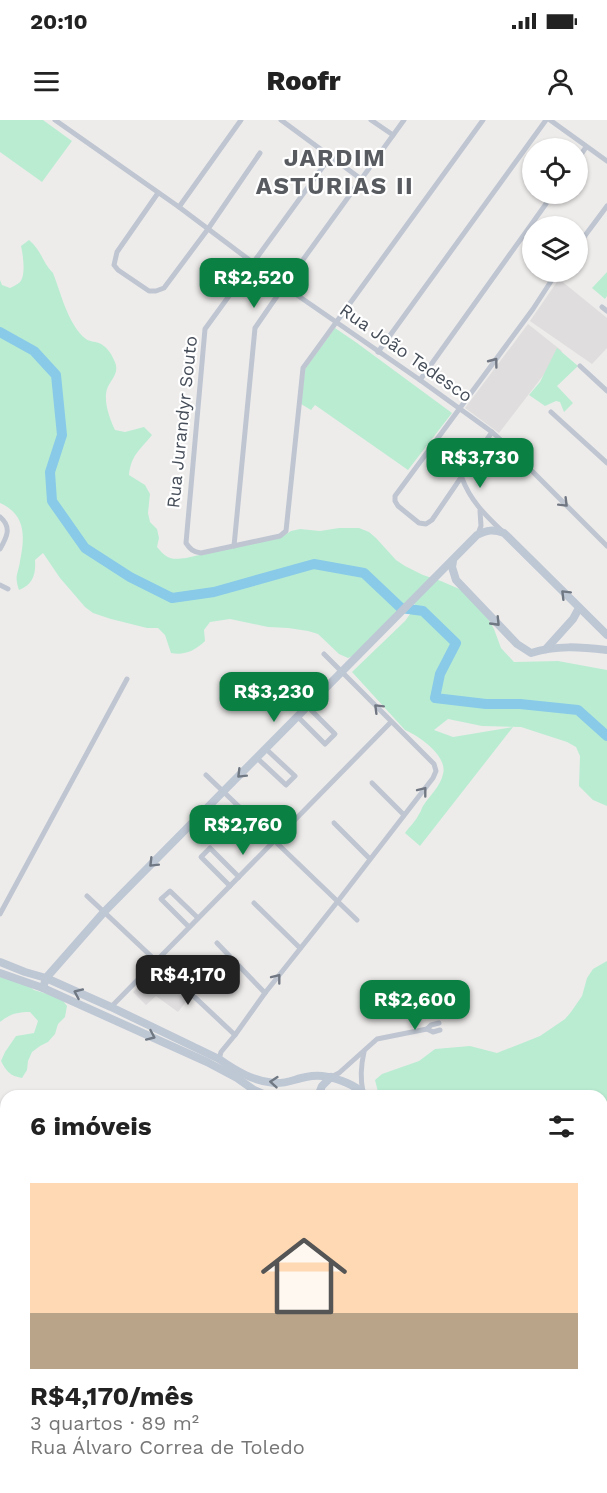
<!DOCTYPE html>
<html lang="pt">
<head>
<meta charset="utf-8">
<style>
	body { margin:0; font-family:"Work Sans",sans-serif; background:#f2f2f2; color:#222; height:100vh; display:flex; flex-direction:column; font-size:22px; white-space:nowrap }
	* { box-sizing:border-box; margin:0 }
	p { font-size:20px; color:#767676 }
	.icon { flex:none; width:33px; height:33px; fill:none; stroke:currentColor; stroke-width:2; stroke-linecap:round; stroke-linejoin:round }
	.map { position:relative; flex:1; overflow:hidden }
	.details { position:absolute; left:0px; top:970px; width:608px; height:404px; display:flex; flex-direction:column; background:#fff; border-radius:18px 18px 0 0; box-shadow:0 2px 4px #0004 }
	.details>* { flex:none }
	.buttons { position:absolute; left:522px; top:18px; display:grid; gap:12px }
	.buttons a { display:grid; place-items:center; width:66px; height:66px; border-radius:50%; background:#fff; box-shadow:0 2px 4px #0004; font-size:30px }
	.price { position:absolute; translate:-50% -51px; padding:0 14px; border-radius:12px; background:#0b8043; color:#fff; font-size:20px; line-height:39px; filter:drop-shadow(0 2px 3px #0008) }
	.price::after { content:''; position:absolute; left:50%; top:36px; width:18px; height:14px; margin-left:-9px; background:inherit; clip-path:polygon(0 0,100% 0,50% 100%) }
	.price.on { background:#222; color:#fff }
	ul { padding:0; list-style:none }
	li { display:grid; align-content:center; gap:12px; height:318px; padding:0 30px }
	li+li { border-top:2px solid #e0e0e0 }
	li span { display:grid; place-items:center; height:186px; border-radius:0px; color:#555 }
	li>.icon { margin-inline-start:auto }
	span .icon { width:108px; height:108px; fill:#fffc; stroke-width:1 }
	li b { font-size:26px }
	h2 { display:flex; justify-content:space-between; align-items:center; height:72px; padding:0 30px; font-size:26px }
	.status { display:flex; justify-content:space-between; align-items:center; height:42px; padding:0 30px; background:#fff; direction:ltr }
	.status svg { height:16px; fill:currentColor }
	header { display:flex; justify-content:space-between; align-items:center; height:78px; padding:0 30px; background:#fff; font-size:27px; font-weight:800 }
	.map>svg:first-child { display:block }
</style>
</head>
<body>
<div class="status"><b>20:10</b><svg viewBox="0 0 49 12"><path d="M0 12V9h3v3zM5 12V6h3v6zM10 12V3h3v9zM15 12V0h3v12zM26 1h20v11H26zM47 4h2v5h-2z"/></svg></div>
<header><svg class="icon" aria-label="menu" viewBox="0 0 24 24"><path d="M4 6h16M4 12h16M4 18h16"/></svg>Roofr<svg class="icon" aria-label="person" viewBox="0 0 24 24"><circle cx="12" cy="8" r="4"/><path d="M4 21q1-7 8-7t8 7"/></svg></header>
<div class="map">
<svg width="607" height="1373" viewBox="0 0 607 1373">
	<rect width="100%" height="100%" fill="#eeeceb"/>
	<!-- education -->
	<g fill="#dfdddd">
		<path d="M559,159L607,198V228L592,244L530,201Z"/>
		<path d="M528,204L562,231L499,313L465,288Z"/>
		<path d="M157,849L162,851L188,879L178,892L156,876L146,885L133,872Z"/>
	</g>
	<!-- green -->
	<g fill="#baecd2">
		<path d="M0,0H43L72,21L42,62L0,32Z"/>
		<path d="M29,120C42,131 42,142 53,153C61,173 68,205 86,219C90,222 94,221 99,223C106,226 111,233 114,240C122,255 107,261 106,274C105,286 110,299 115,310L125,312L144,307L152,315C140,330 131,335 129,355L145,365L150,374L148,393L150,402L157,409L159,418L157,427C167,439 171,440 186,438L283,416L291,411L300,409L320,411L339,408H359L369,412L376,418L396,440L405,446L423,455L441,461L464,471L484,492L494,509L501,528L514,542L558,541L607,550V686L593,680L579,666L580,636L576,627L567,622L521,607L482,606L448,599L434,610L453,617L513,607L420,726L405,713C409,707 416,701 419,694C421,692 421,689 423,686C430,675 440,667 443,654C448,636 419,616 405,610L352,552L405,501L416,486L410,479L402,485L398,494L357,534L348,538L339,534L318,514L308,511L288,508L268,507L230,499L210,502L204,510L205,521C196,530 184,536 171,533L165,515L158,508H147L111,499L93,493L85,487L60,458L43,433L35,440C36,455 33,464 19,470C14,455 18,455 20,441C25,416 26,395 0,383V160L2,165L10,168C12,167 18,164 20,162C26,155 23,135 21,126Z"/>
		<path d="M607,152V176L605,179L592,168Z"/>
		<path d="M335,208L357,223L452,293L408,350L315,285L311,290L301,284L305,249Z"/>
		<path d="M557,228L578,246L557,266L573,283L564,292L560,282L556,281L545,286L529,275L540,262Z"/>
		<path d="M607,841V1089L602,1074V976H379L375,960L382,954L419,941L435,929L470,926L497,933L540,916L565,899L571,892L582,876L587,858L593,849Z"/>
		<path d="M0,857L26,864L34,870L61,878L67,886L65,897L58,904L55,914L48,922L40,926L32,932L28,941L27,950L22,958C10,956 6,951 1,941L5,932L16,916L34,913L38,901L30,892C17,892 10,894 0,902Z"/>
		<path d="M147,972L166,975L185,974L198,976H130L137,973Z"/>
		<path d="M0,988L6,989V1159L0,1158V1094L2,1090L0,1087Z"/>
		<path d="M607,1094V1162H602V1099Z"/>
	</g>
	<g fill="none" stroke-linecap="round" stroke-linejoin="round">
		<!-- river -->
		<path stroke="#88cae8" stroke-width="10" d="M0,212L34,231L56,255L62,315L50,352L52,381L85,428L130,457L172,478L214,472L314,444L364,453L401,488L423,491L456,523L440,554L435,578L486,584H520L578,590L607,616"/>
		<!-- street -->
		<g stroke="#bfc6d1" stroke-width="5">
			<path d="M55,0L179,87L284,166L420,260L492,312L502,321L607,426"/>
			<path d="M281,0L361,59"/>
			<path d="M371,0L393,15"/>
			<path d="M550,0L607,41"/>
			<path d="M330,37L205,209L186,423C190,429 193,432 201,433L280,416L286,411L303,248L483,0"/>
			<path d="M578,39L586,27"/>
			<path d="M158,73L117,132L114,145L118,150L149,171H156L164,168L208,109L260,33"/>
			<path d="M179,87L241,0"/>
			<path d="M578,125L607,86"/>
			<path d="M602,187L607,191"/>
			<path d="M378,232L546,0"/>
			<path d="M580,246L607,271"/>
			<path d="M420,260L553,74"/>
			<path d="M551,292L607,343"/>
			<path d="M492,312L432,400L426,404L419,403L398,386L395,381V376L533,189L557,152"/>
			<path d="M462,358C470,380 485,395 502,411"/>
			<path d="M0,397C12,407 7,417 0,429"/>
			<path d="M478,414L481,406L480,391"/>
			<path d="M234,426L255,208L284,166L404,0"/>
			<path d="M0,465L8,469"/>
			<path d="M298,597L325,624L335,614L308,587"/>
			<path d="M257,638L286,665L295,656L266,629"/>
			<path d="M206,655L357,800"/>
			<path d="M372,663L404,695"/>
			<path d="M334,703L370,739"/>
			<path d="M230,766L201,737L210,728L239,757"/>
			<path d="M87,776L235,915"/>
			<path d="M254,783L300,828"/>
			<path d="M0,794L127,559"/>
			<path d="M189,807L161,779L170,771L198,798"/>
			<path d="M217,823L265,873"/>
			<path d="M111,887L391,602"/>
			<path d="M439,903L431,905L427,909L433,912L440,910"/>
			<path d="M219,939L221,932L235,915L265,873L338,781L433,658L436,651L434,644L324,534"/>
			<path d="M331,957L339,953L377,919L427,909"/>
			<path d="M363,972C360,958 361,945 364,932"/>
			<path d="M602,1192L607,1193"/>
			<path d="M602,1261L607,1267"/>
			<path d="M420,1373L422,1368"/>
			<path d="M483,1373L485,1368"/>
			<path d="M551,1373L552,1368"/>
		</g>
		<!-- secondary -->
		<g stroke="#bec7d4" stroke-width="8">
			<path d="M453,441L452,447L456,460L517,524L531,533C556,525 581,527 607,530"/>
			<path d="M546,529L573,499L579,488"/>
			<path d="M0,842L25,852L46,858L111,887L219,939C236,951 253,961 274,963C286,964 295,959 306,957C321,954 333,957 347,963C354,966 361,970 366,976"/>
			<path d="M0,853L43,868L207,942L237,958L254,970L268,976"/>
			<path d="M43,868L46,858L104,792L477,415C487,410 493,409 504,413L607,515"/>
			<path d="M318,976L322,966L331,957"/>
			<path d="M602,1166L607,1167"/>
			<path d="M602,1172L607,1173"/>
			<path d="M0,1206L6,1202"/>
			<path d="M0,1312L6,1314"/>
			<path d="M0,1321L6,1323"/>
			<path d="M602,1338L607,1343"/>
			<path d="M168,1368L188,1373"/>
			<path d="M211,1368L228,1373"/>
		</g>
	</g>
	<!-- one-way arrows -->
	<defs><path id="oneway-chevron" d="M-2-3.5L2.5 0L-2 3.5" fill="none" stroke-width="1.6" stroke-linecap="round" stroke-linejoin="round" transform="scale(1.5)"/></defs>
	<g stroke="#707782">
		<use href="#oneway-chevron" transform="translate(494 242) rotate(-53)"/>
		<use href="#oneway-chevron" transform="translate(564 383) rotate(45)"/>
		<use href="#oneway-chevron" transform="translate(378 588) rotate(-135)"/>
		<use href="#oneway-chevron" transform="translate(423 671) rotate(-52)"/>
		<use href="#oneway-chevron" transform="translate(277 858) rotate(-52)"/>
	</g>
	<g stroke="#6f7883">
		<use href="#oneway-chevron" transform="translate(565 474) rotate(-135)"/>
		<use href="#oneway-chevron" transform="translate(496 502) rotate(46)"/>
		<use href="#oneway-chevron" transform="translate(241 654) rotate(135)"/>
		<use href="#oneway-chevron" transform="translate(153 743) rotate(135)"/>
		<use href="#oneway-chevron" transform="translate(78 873) rotate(-156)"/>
		<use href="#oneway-chevron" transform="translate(151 916) rotate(24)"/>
		<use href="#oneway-chevron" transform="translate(274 962) rotate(-175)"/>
	</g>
	<g text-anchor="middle" stroke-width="4.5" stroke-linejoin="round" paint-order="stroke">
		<!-- street labels -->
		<g font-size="18" fill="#454d58" stroke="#fff">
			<text transform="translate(406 233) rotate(35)" y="6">Rua João Tedesco</text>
			<text transform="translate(182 302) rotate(-84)" y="6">Rua Jurandyr Souto</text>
		</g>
		<!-- district labels -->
		<g font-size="24" font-weight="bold" letter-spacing="1.5" fill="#585b60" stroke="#fff">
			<text x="335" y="46">JARDIM<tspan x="335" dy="28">ASTÚRIAS II</tspan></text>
		</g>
	</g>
</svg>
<div class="buttons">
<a><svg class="icon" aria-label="locate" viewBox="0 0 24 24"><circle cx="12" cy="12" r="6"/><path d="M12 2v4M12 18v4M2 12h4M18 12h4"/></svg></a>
<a><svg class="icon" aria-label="layers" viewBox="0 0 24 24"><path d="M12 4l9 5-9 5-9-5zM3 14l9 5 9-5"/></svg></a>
</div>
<b class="price" style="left:254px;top:189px">R$2,520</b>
<b class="price" style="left:480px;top:369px">R$3,730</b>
<b class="price" style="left:274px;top:603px">R$3,230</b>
<b class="price" style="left:243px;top:736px">R$2,760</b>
<b class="price on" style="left:188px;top:886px">R$4,170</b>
<b class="price" style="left:415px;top:911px">R$2,600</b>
<section class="details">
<h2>6 imóveis<svg class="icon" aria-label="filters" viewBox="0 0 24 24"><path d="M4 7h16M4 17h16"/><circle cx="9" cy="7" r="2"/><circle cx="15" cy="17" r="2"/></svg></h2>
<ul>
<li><span style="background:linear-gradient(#ffd9b3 70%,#b9a48a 0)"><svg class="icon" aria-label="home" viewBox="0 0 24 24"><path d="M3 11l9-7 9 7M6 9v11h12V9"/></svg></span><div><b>R$4,170/mês</b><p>3 quartos · 89 m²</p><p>Rua Álvaro Correa de Toledo</p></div></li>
</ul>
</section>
</div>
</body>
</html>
